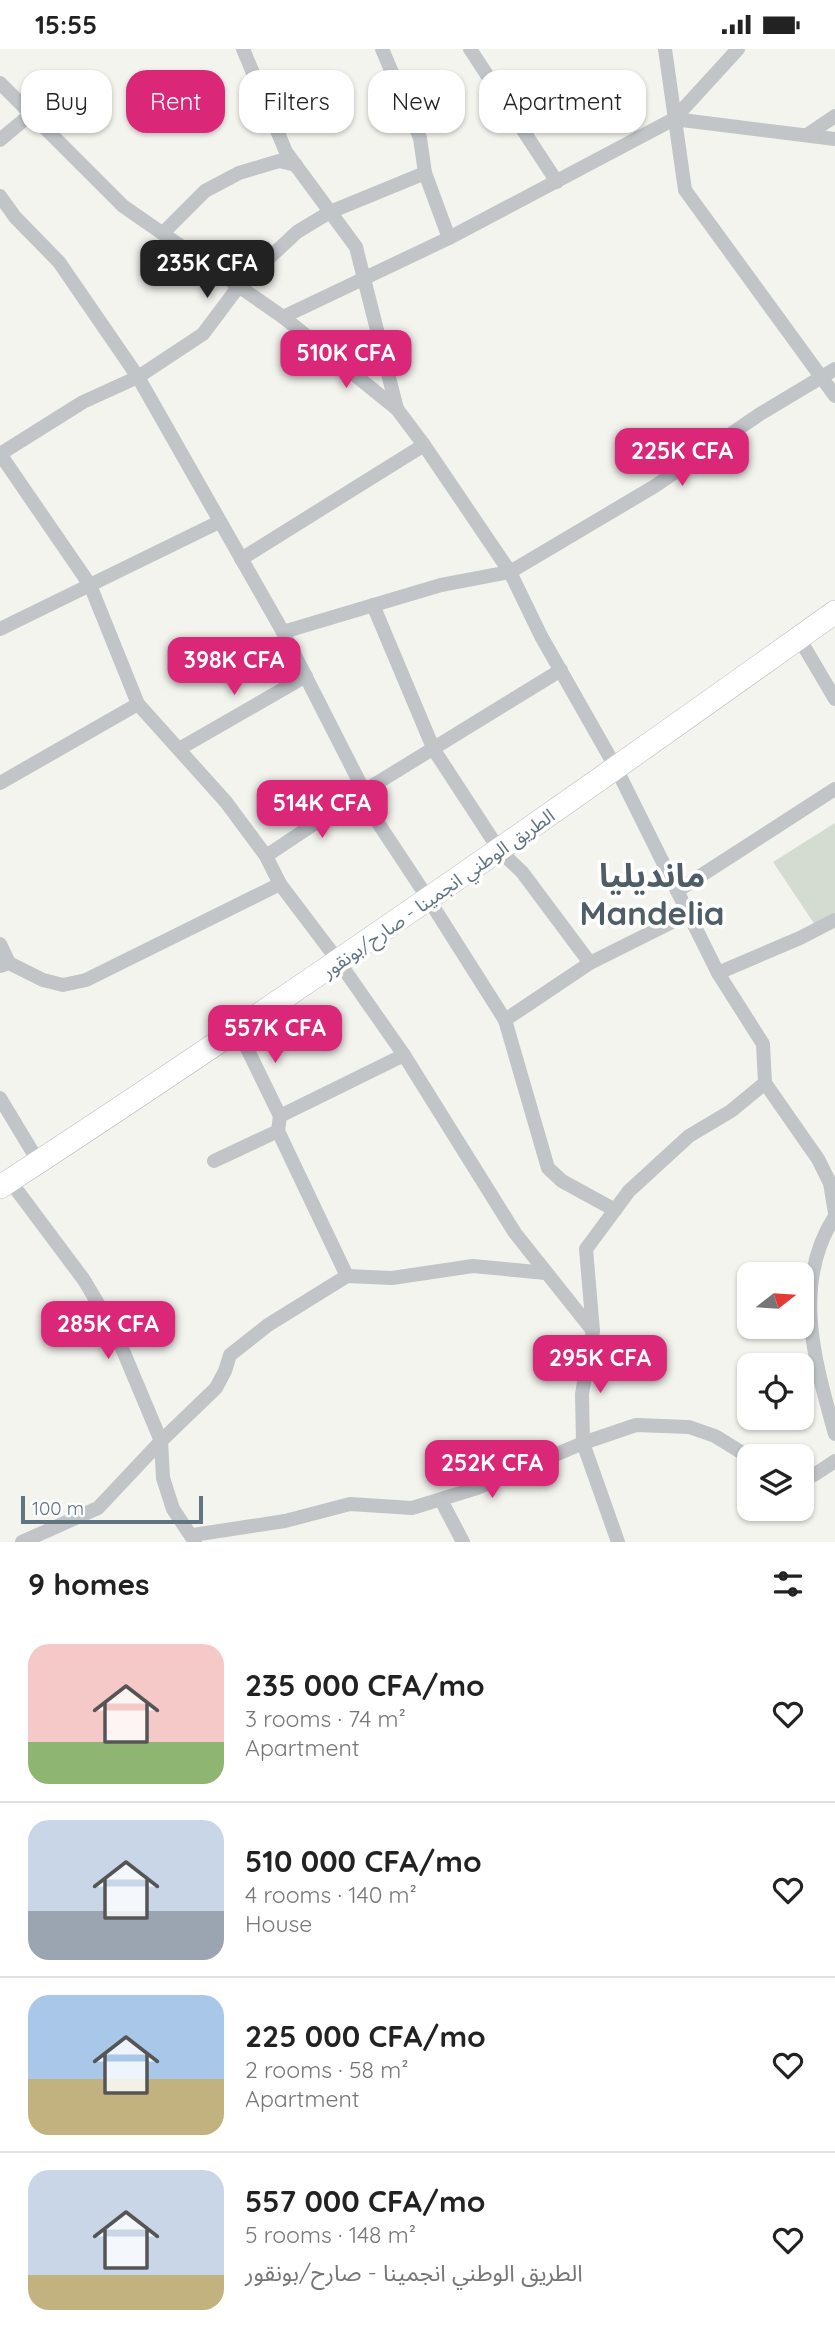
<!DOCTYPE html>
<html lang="en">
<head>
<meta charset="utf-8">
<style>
	body { margin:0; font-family:Quicksand,"Noto Sans Arabic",sans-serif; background:#f6f6f6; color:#222; height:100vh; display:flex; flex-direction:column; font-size:26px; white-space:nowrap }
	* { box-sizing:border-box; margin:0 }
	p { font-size:23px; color:#767676 }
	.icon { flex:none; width:38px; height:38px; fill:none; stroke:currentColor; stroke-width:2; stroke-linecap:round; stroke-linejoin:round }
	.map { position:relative; height:1493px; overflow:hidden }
	.sheet { display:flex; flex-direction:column; background:#fff; flex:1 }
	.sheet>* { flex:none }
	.hud { position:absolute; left:21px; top:21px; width:794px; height:63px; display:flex; gap:14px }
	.needle { width:46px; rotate:73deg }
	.fabs { position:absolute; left:737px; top:1213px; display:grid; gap:14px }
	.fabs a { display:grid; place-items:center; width:77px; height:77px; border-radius:14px; background:#fff; box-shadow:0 2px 5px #0004; font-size:35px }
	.scale { position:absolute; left:21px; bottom:18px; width:182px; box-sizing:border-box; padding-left:7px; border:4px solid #617482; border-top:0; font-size:19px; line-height:24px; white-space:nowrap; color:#617482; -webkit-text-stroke:5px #fff; paint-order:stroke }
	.price { position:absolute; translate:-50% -60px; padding:0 16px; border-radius:14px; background:#db2777; color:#fff; font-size:23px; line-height:46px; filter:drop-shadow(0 2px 4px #0008) }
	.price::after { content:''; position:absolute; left:50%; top:42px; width:21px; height:16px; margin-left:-10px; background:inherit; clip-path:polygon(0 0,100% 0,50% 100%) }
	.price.selected { background:#222; color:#fff }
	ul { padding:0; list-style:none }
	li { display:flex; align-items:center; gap:21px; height:175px; padding:0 28px }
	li+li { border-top:2px solid #e0e0e0 }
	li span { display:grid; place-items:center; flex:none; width:196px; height:140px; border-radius:21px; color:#555 }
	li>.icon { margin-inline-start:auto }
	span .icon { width:84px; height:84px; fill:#fffc; stroke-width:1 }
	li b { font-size:30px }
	h2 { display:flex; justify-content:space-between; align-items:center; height:84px; padding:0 28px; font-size:30px }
	.tag { padding:0 24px; border-radius:21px; background:#fff; box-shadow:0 2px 5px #0004; font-size:24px; line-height:63px }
	.tag.selected { background:#db2777; color:#fff }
	.status { display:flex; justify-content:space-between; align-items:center; height:49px; padding:0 35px; background:#fff; direction:ltr }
	.status svg { height:19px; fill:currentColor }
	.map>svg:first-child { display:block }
</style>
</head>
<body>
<div class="status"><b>15:55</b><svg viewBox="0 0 49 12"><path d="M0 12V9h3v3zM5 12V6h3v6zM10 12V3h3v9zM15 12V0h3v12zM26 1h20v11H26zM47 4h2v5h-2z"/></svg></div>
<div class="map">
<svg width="835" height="1493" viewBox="0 0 835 1493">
	<rect width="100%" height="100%" fill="#f4f4ef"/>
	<!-- green -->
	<path fill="#d4dbd0" d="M835,774V867L817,879L773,813Z"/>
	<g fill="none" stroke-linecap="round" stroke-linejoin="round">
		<defs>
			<path id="trunk" d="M0,1138C284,953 560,760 835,563"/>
		</defs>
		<!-- trunk casing -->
		<use href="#trunk" stroke="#b3b7ba" stroke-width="24"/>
		<!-- minor -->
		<g stroke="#c1c5c8" stroke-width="14">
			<path d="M243,0L286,103L356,198L397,360"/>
			<path d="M382,0L420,89L425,124L449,189"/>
			<path d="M470,0L557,133"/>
			<path d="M665,0L685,141L835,347"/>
			<path d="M0,34L123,157L283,268L397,360L424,396L510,523L541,587L616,719L718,924L763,995L765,1034L818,1110L830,1134L835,1164"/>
			<path d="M674,70L738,0"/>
			<path d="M807,86L835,67"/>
			<path d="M0,91L31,65"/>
			<path d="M425,124L330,163L297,183L239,237L203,285L138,328L83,353L0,405L90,536L138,655L226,753L266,807L280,835L339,913L404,1006L515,1184L593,1282"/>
			<path d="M0,147L15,168L59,213L138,328L283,583L364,742L359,745L429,851L505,971L548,1119L562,1132L615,1161"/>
			<path d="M163,184L205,142L239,124L279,112L296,116"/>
			<path d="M283,268L449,189L674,70L835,90"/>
			<path d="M241,510L424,396"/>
			<path d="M373,556L434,701L500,802L522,823L590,914"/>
			<path d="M0,580L219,473"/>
			<path d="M283,583L441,536L510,523L655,437L760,365L835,320"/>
			<path d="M799,589L835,650"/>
			<path d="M179,700L306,627"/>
			<path d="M0,734L138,655"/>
			<path d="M364,742L561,621"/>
			<path d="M266,807L359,745"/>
			<path d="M677,842L835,740"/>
			<path d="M0,895L9,914"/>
			<path d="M0,917L9,914L43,931L63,936L86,931L280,835"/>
			<path d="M718,924L800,889L835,871"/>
			<path d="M505,971L590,914L688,865"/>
			<path d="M238,981L280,1067"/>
			<path d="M0,1049L38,1112"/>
			<path d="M278,1082L347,1227"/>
			<path d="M214,1112L278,1082L280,1067L404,1006"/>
			<path d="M10,1132L84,1231L116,1285L161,1392L163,1429L173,1460L195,1493"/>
			<path d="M835,1167C791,1235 815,1313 835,1385"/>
			<path d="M802,1427L814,1426L835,1412"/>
			<path d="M441,1451L463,1493"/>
			<path d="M193,1486L285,1472L350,1455L412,1459L477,1439L583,1394L636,1376L689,1378L715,1387L749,1408"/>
			<path d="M22,1493L98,1459L161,1392L216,1339L225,1322L230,1306L268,1276L347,1227L392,1229L473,1217L546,1224"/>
			<path d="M618,1493L583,1394L582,1345L593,1282L586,1200L629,1142L689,1087L731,1062L765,1034"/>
		</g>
		<!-- trunk -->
		<use href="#trunk" stroke="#fff" stroke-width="23"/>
	</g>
	<g text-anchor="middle" stroke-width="7" stroke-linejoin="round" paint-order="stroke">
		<!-- street labels -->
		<g font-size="19" fill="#617482" stroke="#fff">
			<text transform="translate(438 844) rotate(-35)" y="7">الطريق الوطني انجمينا - صارح/بونقور</text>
		</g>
		<!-- town labels -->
		<g font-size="33" font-weight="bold" fill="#4f5d67" stroke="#fff">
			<text x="652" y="838">مانديليا<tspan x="652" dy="38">Mandelia</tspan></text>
		</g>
	</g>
</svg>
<div class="fabs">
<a><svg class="needle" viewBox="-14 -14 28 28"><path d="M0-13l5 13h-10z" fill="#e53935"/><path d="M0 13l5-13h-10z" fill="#767676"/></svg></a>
<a><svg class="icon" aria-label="locate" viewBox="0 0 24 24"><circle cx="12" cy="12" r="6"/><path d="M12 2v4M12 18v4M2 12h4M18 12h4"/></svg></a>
<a><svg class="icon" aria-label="layers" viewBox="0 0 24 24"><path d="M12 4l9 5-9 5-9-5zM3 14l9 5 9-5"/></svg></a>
</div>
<div class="scale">100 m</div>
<b class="price selected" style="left:207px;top:251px">235K CFA</b>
<b class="price" style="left:346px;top:341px">510K CFA</b>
<b class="price" style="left:682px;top:439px">225K CFA</b>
<b class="price" style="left:234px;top:648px">398K CFA</b>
<b class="price" style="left:322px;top:791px">514K CFA</b>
<b class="price" style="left:275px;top:1016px">557K CFA</b>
<b class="price" style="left:108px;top:1312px">285K CFA</b>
<b class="price" style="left:600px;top:1346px">295K CFA</b>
<b class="price" style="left:492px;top:1451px">252K CFA</b>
<div class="hud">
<a class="tag">Buy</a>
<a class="tag selected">Rent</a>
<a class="tag">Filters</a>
<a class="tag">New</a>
<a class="tag">Apartment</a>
</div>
</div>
<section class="sheet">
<h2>9 homes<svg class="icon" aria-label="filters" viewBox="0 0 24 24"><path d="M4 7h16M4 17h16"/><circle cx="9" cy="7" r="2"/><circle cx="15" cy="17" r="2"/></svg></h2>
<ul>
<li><span style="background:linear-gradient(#f6c9c9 70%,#8fb573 0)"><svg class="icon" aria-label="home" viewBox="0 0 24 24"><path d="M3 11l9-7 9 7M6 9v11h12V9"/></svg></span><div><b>235 000 CFA/mo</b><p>3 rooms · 74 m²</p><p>Apartment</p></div><svg class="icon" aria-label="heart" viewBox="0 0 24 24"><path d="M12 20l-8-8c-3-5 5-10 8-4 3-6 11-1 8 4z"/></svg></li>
<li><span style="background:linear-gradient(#c9d6e8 65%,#9aa5b1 0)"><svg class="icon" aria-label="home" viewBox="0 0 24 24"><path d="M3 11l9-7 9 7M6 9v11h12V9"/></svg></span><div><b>510 000 CFA/mo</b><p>4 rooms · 140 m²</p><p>House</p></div><svg class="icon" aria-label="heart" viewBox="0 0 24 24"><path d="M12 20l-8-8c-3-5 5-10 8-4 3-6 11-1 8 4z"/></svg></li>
<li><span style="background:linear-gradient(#a9c7e8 60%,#c2b280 0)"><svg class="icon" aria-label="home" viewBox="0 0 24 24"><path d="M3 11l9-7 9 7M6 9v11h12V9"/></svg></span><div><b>225 000 CFA/mo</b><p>2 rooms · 58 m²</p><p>Apartment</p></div><svg class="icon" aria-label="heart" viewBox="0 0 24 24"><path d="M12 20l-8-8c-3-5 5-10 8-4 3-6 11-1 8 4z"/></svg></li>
<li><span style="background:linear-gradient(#c9d6e8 75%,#c2b280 0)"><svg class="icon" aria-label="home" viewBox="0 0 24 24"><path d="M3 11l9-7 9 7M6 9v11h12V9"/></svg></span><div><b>557 000 CFA/mo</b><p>5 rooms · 148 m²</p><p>الطريق الوطني انجمينا - صارح/بونقور</p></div><svg class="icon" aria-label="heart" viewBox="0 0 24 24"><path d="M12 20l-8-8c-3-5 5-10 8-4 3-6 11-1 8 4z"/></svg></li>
</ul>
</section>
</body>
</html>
